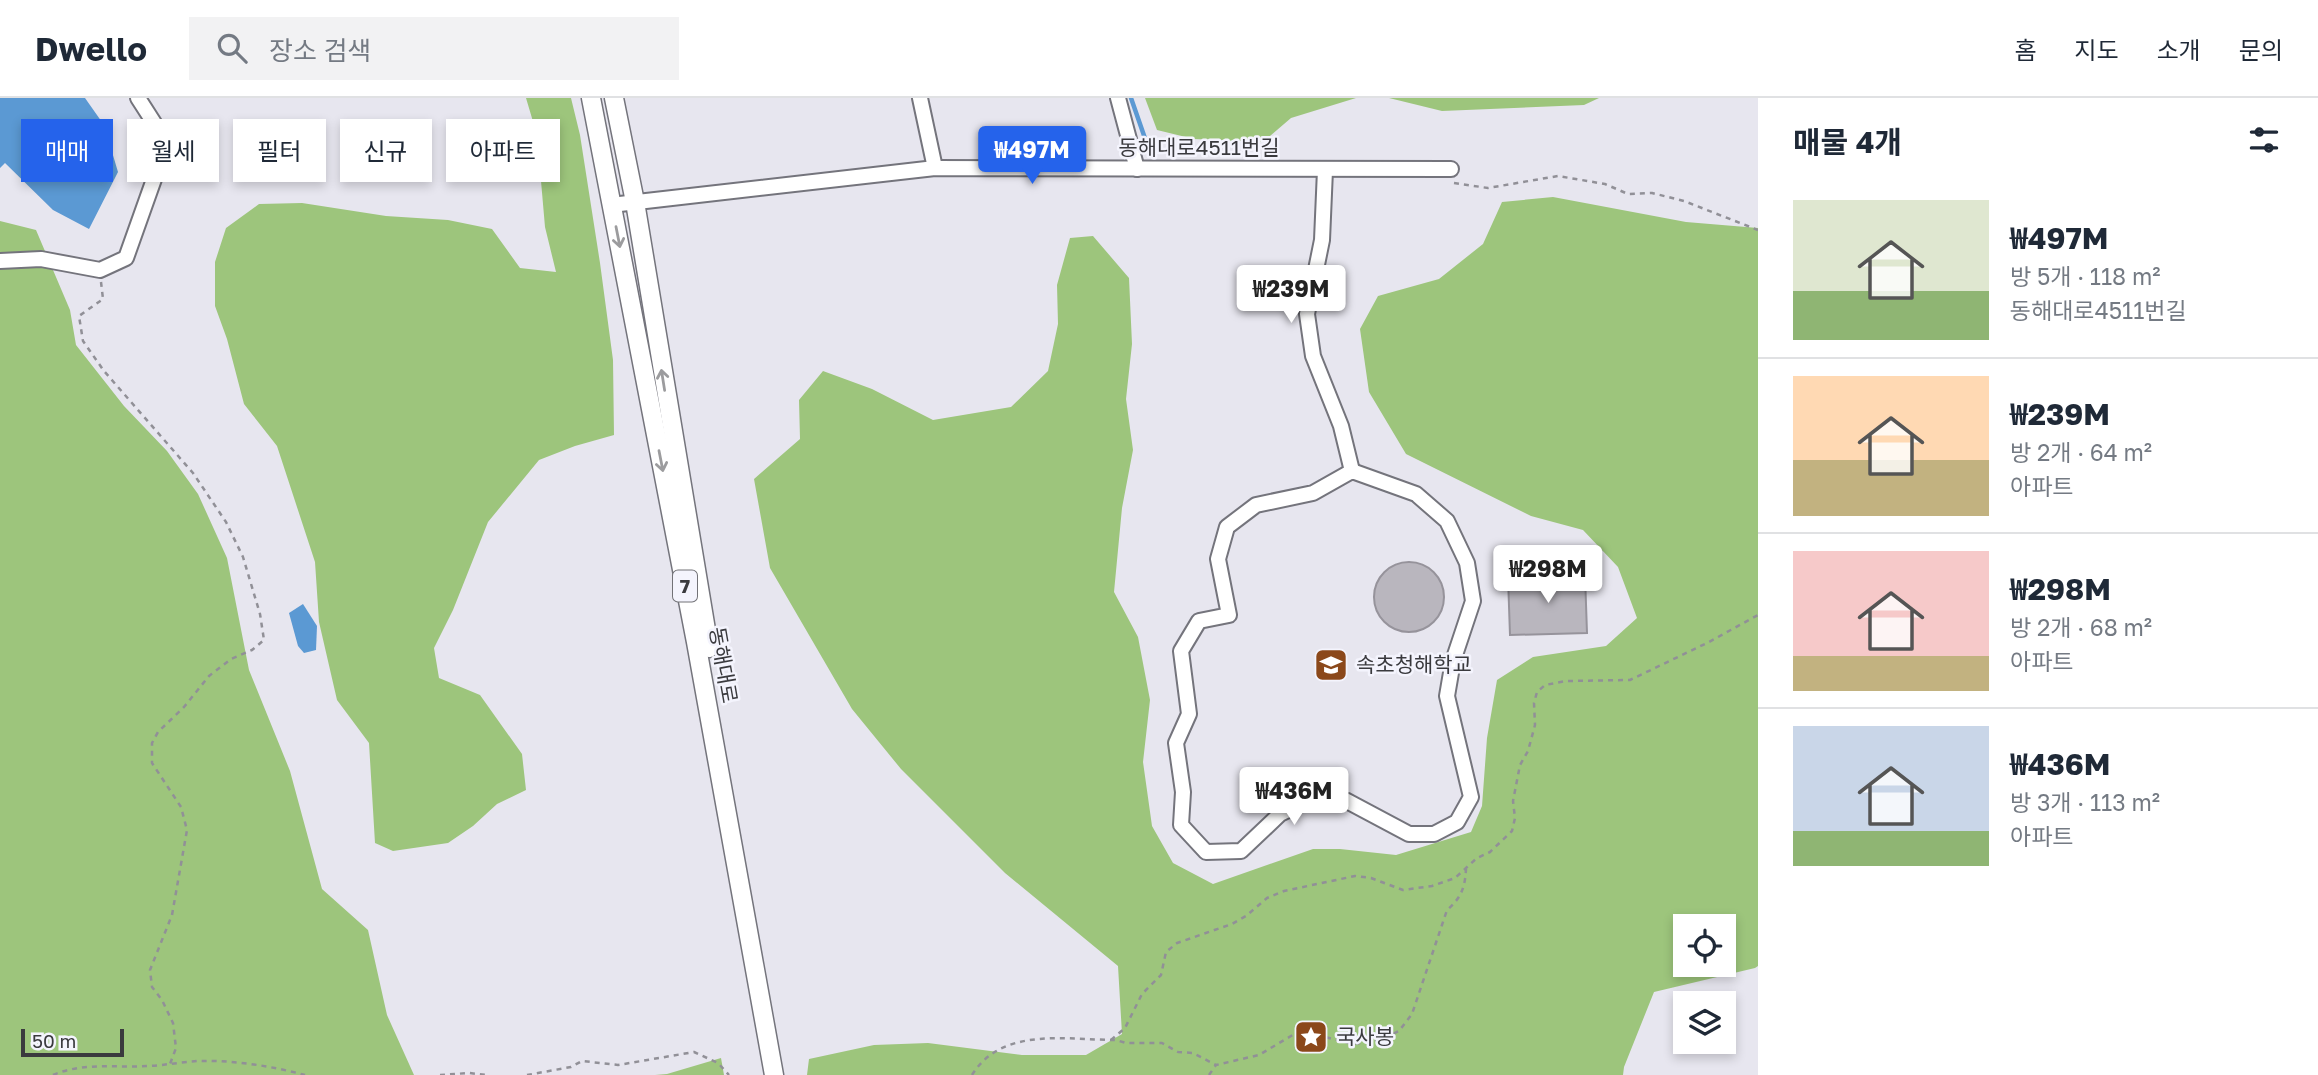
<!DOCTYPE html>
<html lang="ko">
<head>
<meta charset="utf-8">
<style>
	body { margin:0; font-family:"Golos Text","Noto Sans KR",sans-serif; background:#f2f2f3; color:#1f2937; height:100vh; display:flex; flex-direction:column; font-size:26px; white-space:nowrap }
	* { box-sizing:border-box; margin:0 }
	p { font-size:23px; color:#747a83 }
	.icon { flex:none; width:38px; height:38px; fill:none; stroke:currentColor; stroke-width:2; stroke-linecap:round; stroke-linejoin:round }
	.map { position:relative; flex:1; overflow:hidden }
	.side { display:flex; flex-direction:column; background:#fff; width:560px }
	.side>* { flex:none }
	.top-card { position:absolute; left:21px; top:21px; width:665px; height:63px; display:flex; gap:14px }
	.fabs { position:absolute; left:1673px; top:816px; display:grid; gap:14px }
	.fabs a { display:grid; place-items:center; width:63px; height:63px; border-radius:0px; background:#fff; box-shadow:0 4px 10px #0003; font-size:35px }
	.scale { position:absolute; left:21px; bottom:18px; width:103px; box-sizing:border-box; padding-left:7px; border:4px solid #3a3a3e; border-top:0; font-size:19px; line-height:24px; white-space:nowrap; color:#3a3a3e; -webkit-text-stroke:5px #f4f4fd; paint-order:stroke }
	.price { position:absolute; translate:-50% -60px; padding:0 16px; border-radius:7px; background:#fff; color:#222; font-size:23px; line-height:46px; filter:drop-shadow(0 2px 4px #0008) }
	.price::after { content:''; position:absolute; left:50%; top:42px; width:21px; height:16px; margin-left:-10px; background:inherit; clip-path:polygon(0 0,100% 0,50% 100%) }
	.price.current { background:#2563eb; color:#fff }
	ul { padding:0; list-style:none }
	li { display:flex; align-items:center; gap:21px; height:175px; padding:0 35px }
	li+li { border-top:2px solid #e0e1e3 }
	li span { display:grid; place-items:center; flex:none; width:196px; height:140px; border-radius:0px; color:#555 }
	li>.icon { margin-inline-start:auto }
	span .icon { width:84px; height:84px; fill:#fffc; stroke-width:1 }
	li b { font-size:30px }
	h2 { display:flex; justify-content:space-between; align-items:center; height:84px; padding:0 35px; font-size:30px }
	.tag { padding:0 24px; border-radius:0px; background:#fff; box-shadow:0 4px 10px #0003; font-size:24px; line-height:63px }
	.tag.current { background:#2563eb; color:#fff }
	header { display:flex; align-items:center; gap:42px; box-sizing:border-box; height:98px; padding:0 35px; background:#fff; border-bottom:2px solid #e0e1e3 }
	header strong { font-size:33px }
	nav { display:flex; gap:38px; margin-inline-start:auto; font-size:24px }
	.search { width:490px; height:63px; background:#f2f2f3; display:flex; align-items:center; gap:18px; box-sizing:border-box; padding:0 24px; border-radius:0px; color:#747a83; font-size:26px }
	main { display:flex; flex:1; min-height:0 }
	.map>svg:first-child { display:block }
</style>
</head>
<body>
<header>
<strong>Dwello</strong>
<div class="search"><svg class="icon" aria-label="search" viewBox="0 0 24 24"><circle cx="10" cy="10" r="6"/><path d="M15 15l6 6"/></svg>장소 검색</div>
<nav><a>홈</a><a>지도</a><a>소개</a><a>문의</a></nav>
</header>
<main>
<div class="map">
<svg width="1758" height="977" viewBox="0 0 1758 977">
	<rect width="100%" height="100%" fill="#e7e6ef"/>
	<!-- forest -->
	<g fill="#9dc57c" fill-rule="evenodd">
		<path d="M526,0H571L580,37L600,165L613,262L614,337L575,348L539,362L488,424L453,512L434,550L439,580L480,597L522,656L526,692L497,706L473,728L448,745L393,753L375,745L369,645L337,602L319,524L315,464L277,348L244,306L227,241L215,208V164L226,130L259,106L302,105L386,118L448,122L492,131L520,170L556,174L545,129L537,37Z"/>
		<path d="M1145,0H1356L1291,20L1263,44L1194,41L1157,32Z"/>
		<path d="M1389,0H1599L1584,7L1442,13Z"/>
		<path d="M1553,99L1686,124L1758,130V868L1755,870L1654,894L1624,969L1623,977H807L809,961L874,947L928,945L1022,957H1086L1122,936L1118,868L1005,775L901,671L852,611L770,470L754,381L800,341L799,302L823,273L872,291L933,322L1011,309L1048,273L1058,226L1057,187L1070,140L1093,138L1129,180L1132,246L1126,301L1133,352L1122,410L1114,494L1138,539L1150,602L1143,664L1152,728L1173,765L1213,786L1313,751H1340L1396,757L1471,734L1482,708L1487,640L1497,582L1533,559L1606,548L1637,520L1618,469L1583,432L1531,418L1406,356L1369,294L1360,231L1378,198L1439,181L1483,146L1502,104ZM1685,828H1724V866H1685Z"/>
		<path d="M0,123L36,132L70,212L76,247L124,308L167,353L198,396L227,460L249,572L290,673L322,791L368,832L387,917L414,977H0Z"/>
		<path d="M721,960L724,977H655L667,976Z"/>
	</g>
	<!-- water -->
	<g fill="#5b99d3">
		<path d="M0,0H85L104,27L118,74L89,131L53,112L5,65L0,70Z"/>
		<path d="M303,506L317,528L316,552L304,555L298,548L289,515Z"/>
	</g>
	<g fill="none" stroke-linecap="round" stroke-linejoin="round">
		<!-- stream -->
		<path stroke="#5b99d3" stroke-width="4.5" d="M1131,0L1148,49"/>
	</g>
	<!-- building -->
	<g fill="#b9b6be" stroke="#96939b" stroke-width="2">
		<circle cx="1409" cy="499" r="35"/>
		<path d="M1585,477L1587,535L1510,537L1508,479Z"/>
	</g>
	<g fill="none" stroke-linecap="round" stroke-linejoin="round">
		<defs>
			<g id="minor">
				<path d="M920,0L935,70"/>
				<path d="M1118,0L1137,71"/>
				<path d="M1325,72L1322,142L1307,216L1313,258L1341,328L1352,373"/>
				<path d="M611,107L935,70L1451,71"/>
				<path d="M0,163L41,161L100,172L126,160L164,53L156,28L138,0"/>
				<path d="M1352,373L1416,396L1447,423L1467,465L1473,503L1453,563L1447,598L1471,699L1457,724L1434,736H1409L1347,703L1317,698L1280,716L1241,753L1206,754L1181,727L1183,694L1176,645L1189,616L1181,553L1199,523L1229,517L1218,461L1227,429L1256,407L1313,395Z"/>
			</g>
			<g id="major">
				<path d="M591,0L696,544L774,977"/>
				<path d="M614,0L635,104L709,550"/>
			</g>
		</defs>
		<!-- minor casing -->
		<use href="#minor" stroke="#74747c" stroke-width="18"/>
		<!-- major casing -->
		<use href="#major" stroke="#74747c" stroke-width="21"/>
		<!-- path -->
		<g stroke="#919097" stroke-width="2.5" stroke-dasharray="5 5" stroke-linecap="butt">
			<path d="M1454,85L1488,90L1558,78L1605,86L1628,96L1652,95L1684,103L1758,132"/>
			<path d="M101,184L103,201L79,218L83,243L104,273L193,375L226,424L243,459L260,516L264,542L252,552L231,561L209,578L184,609L158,634L152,645V665L181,709L187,732L172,817L150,872L152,889L162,902L173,925L176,950L170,966"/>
			<path d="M1111,942L1125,930L1142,896L1161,877L1166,854L1177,845L1232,826L1246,818L1267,800L1284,793L1355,778L1371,780L1403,792L1432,788L1455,780L1477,760L1490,754L1512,733L1515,720L1513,703L1520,667L1528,653L1535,627L1534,605L1537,594L1545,587L1566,583L1630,582L1709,544L1758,517"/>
			<path d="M53,977C83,964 117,970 149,968C166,967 182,964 198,963C234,962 271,968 305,977"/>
			<path d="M440,977L469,975L486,977"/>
			<path d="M527,977L571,969L582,963L618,967L694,954L718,965L729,977"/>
			<path d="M972,977C1002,928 1068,942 1116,942L1126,945H1162L1178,954L1193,955L1216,967"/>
			<path d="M1209,977L1216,967L1259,957L1296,935H1309L1353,946L1380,942L1399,933L1412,916L1447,812C1461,800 1465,790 1466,771"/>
		</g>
		<!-- minor -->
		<use href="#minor" stroke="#fff" stroke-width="14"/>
		<!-- major -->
		<use href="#major" stroke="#fff" stroke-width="18"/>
	</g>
	<!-- one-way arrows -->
	<defs><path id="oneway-shaft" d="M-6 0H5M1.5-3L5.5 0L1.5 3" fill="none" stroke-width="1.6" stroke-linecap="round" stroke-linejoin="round" transform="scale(1.75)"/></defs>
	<g stroke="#9c9c9e">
		<use href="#oneway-shaft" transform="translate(618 139) rotate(79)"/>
		<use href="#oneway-shaft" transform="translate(663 282) rotate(-99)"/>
		<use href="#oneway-shaft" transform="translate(661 363) rotate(79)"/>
	</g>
	<!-- icons -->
	<defs>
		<symbol id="school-square" viewBox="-11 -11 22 22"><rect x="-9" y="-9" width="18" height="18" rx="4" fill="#8b481a" stroke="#f4f4fd"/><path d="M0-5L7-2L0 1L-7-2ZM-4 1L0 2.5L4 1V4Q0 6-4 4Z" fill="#fff"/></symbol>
		<symbol id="sight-square" viewBox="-11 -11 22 22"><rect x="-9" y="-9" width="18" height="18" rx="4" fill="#8b481a" stroke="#f4f4fd"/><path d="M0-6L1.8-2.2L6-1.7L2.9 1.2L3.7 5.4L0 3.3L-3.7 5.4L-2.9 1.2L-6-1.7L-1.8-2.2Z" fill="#fff"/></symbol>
	</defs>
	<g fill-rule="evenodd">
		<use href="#school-square" x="1312" y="548" width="38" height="38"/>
		<use href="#sight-square" x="1292" y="920" width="38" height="38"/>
	</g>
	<g text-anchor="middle" stroke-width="5" stroke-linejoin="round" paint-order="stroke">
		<!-- shield labels -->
		<rect fill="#f4f4fd" stroke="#727277" stroke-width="2" x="673" y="472.5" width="24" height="31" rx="5"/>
		<g font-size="19" font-weight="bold" fill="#3a3a3e">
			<text x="685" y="495">7</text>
		</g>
		<!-- street labels -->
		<g font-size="21" fill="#3a3a3e" stroke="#f4f4fd">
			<text x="1199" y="57">동해대로4511번길</text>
			<text transform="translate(723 567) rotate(80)" y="7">동해대로</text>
		</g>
		<!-- poi labels -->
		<g font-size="21" fill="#3a3a3e" stroke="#f4f4fd" text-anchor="start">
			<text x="1356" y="574">속초청해학교</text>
			<text x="1336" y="946">국사봉</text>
		</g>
	</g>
</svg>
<div class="fabs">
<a><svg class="icon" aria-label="locate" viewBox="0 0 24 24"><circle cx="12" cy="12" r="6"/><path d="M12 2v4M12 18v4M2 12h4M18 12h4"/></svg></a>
<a><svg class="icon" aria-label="layers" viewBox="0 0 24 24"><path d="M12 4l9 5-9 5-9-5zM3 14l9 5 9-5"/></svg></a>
</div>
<div class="scale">50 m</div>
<b class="price current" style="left:1032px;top:88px">₩497M</b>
<b class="price" style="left:1291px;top:227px">₩239M</b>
<b class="price" style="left:1548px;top:507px">₩298M</b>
<b class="price" style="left:1294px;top:729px">₩436M</b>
<div class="top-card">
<a class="tag current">매매</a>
<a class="tag">월세</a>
<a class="tag">필터</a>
<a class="tag">신규</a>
<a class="tag">아파트</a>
</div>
</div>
<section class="side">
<h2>매물 4개<svg class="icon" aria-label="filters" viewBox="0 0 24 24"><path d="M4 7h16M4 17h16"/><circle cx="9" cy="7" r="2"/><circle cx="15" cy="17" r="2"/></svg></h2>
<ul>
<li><span style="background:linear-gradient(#dfe7d0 65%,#8fb573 0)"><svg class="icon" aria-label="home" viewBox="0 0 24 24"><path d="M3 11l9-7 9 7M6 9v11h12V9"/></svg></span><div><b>₩497M</b><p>방 5개 · 118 m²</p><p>동해대로4511번길</p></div></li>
<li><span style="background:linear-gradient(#ffd9b3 60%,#c2b280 0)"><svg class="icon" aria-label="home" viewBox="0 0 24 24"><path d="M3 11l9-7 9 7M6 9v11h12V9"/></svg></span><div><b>₩239M</b><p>방 2개 · 64 m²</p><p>아파트</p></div></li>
<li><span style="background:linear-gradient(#f6c9c9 75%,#c2b280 0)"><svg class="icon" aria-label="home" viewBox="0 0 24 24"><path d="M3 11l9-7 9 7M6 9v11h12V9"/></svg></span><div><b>₩298M</b><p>방 2개 · 68 m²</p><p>아파트</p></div></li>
<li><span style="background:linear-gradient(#c9d6e8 75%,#8fb573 0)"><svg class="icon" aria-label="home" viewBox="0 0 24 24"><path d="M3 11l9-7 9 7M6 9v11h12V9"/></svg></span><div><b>₩436M</b><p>방 3개 · 113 m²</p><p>아파트</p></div></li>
</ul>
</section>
</main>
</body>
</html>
